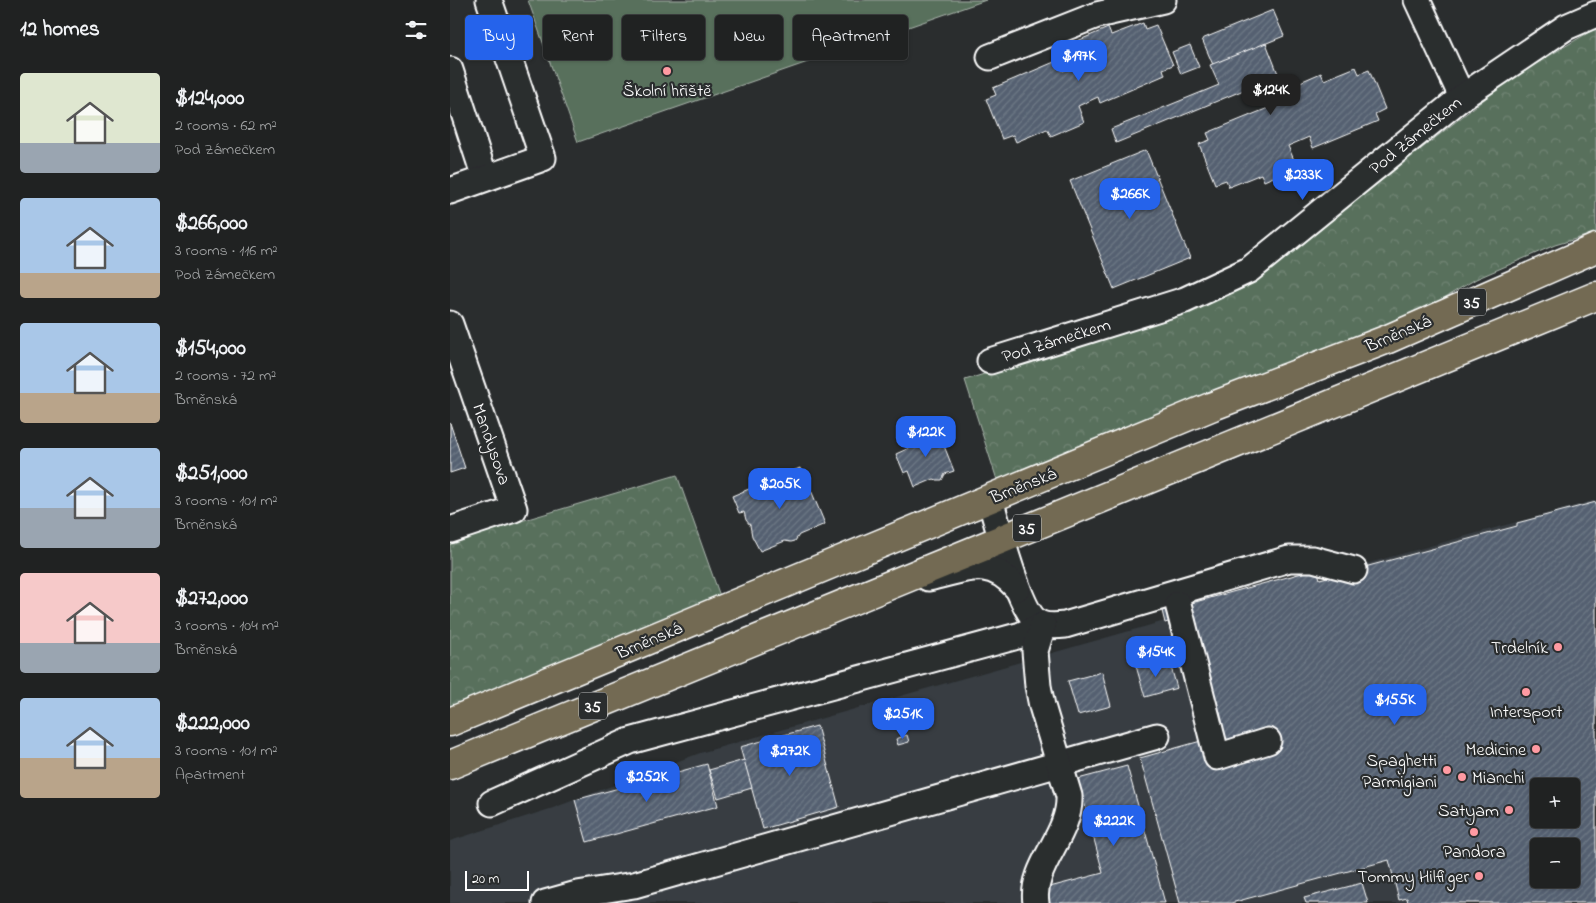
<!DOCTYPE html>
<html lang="en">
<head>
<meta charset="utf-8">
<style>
	body { margin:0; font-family:"Indie Flower",sans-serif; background:#2d2f2f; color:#f1f3f6; height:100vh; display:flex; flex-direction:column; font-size:19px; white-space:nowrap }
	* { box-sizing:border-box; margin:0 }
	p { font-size:16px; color:#a2a4a5 }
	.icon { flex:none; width:28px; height:28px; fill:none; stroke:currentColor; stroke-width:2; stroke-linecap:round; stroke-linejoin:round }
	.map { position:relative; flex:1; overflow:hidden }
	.panel { display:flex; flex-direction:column; background:#202222; width:450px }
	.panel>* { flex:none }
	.top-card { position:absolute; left:15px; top:15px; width:475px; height:45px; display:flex; gap:10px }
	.fabs { position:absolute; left:1080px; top:778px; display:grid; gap:10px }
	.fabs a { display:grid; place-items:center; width:50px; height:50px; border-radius:5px; background:#202222; box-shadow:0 1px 4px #0004,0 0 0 1px #3d3f40; font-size:25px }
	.scale { position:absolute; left:15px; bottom:12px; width:64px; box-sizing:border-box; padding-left:5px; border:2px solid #fff; border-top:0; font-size:14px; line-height:18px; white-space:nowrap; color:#fff; -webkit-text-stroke:4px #2a2d2e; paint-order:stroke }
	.price { position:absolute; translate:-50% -42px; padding:0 11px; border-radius:10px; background:#2563eb; color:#fff; font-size:16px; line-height:32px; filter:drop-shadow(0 1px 2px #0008) }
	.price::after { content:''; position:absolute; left:50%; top:30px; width:15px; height:11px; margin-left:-8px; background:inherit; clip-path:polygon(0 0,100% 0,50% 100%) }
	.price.active { background:#222; color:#fff }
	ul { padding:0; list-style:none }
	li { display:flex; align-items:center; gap:15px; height:125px; padding:0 20px }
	li span { display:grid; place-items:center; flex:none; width:140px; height:100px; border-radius:5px; color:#555 }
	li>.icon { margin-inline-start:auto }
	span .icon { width:60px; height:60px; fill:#fffc; stroke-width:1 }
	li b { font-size:21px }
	h2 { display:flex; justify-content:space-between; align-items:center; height:60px; padding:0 20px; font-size:21px }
	.tag { padding:0 18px; border-radius:5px; background:#202222; box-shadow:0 1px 4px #0004,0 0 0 1px #3d3f40; font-size:18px; line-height:45px }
	.tag.active { background:#2563eb; color:#fff }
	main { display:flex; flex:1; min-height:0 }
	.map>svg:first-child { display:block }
</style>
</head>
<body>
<main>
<section class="panel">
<h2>12 homes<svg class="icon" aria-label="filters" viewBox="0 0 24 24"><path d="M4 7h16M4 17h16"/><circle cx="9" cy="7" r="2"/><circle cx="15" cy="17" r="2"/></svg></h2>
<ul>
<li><span style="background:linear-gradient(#dfe7d0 70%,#9aa5b1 0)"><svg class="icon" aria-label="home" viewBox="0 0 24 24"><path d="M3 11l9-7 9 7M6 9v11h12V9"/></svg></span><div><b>$124,000</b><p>2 rooms · 62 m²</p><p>Pod Zámečkem</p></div></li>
<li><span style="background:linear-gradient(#a9c7e8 75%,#b9a48a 0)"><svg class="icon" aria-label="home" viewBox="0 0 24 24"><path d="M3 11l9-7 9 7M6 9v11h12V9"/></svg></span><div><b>$266,000</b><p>3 rooms · 116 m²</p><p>Pod Zámečkem</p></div></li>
<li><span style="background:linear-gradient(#a9c7e8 70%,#b9a48a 0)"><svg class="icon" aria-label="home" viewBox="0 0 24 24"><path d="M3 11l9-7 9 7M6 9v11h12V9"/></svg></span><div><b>$154,000</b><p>2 rooms · 72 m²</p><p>Brněnská</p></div></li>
<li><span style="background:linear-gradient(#a9c7e8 60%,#9aa5b1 0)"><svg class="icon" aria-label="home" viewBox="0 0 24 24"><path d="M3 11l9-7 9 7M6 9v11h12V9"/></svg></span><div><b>$251,000</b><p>3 rooms · 101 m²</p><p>Brněnská</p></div></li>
<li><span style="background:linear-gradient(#f6c9c9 70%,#9aa5b1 0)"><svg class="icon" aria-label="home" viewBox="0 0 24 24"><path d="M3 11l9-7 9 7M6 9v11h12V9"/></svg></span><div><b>$272,000</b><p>3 rooms · 104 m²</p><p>Brněnská</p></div></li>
<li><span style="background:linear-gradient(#a9c7e8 60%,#b9a48a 0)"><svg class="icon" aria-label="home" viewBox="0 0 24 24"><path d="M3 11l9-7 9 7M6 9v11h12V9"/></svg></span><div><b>$222,000</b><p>3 rooms · 101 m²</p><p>Apartment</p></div></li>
</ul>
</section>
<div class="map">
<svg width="1146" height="903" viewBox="0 0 1146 903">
	<defs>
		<pattern id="forest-crowns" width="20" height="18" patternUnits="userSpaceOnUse" patternTransform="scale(1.25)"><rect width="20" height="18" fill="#586f5c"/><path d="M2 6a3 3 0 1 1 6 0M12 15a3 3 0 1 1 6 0" fill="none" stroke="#718574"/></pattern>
		<pattern id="building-hatch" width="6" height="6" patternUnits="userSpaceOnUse" patternTransform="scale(1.25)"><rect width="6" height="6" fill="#556171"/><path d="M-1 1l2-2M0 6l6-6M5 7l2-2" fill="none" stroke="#6e7986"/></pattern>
	</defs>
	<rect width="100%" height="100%" fill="#2a2d2e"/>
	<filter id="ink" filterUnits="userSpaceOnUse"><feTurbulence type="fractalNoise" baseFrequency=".02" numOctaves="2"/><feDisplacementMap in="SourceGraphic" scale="10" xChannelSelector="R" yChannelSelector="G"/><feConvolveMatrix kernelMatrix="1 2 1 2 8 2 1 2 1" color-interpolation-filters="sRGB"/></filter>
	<g filter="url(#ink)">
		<!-- built -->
		<path fill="#373d42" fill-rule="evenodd" d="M1146,500V903H0V841L103,808L250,753L912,565ZM1089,786H1121V819H1089ZM1089,846H1121V879H1089Z"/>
		<!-- forest -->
		<g fill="url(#forest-crowns)" stroke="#acb7ae">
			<path d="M1146,28V233L1105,245L1026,279L982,305L939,324L548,483L515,380L727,314L817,267L886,216L1060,79Z"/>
			<path d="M227,475L271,599L0,711V542Z"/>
		</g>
		<!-- garden -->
		<path fill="#586f5c" stroke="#acb7ae" d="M78,0H536L128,142Z"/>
		<!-- building -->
		<g fill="url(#building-hatch)" stroke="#fff" fill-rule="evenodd">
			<path d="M823,10L834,36L763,65L752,39Z"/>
			<path d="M693,23L695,29L706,25L723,65L713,69L715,75L650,103L648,97L628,106L634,122L601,136L597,129L566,142L563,135L552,139L536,99L546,95L543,88L609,60L613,71L633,63L625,42L658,28L661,35Z"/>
			<path d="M816,43L834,89L871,73L874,80L906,67L909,74L919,70L935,109L925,114L928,121L863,148L859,137L838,146L847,167L814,181L811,174L779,187L776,180L765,184L749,144L760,140L757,133L823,106L813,82L666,143L661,129L769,85L760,65Z"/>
			<path d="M740,45L749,67L731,74L722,52Z"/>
			<path d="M696,150L740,258L664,289L620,181Z"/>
			<path d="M0,423L15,468L0,473Z"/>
			<path d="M487,428L504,471L495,474L492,480H487L484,479L465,487L459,471L454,473L446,454L459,448L456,440Z"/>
			<path d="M350,468L356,484L358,483L375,524L349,535L345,541L341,542L335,541L310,551L302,536L300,525L296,520L294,512L289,513L282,496Z"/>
			<path d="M1146,502V903H958L957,898L949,900L939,860L781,903H730L690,758L751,741L718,622L715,623L712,611L867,569L870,579L1067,526V523ZM1089,786H1121V819H1089ZM1089,846H1121V879H1089Z"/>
			<path d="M719,660L727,688L695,697L686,666L706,661V663Z"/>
			<path d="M652,672L661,706L628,715L618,681Z"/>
			<path d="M367,726L389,807L313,829L290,747Z"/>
			<path d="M457,735L459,742L448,745L446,739Z"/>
			<path d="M294,760L302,788L268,798L259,770Z"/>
			<path d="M257,764L268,806L137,842L125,800Z"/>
			<path d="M677,766L715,903H600L596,888L653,873L628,779Z"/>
			<path d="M912,883L918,903H856L854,898Z"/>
		</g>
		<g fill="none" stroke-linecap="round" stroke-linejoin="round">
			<defs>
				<g id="minor">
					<path d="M967,0L1012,97"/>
					<path d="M540,57L647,15L713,0"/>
					<path d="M0,70L35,178"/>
					<path d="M0,191L93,158L39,0"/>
					<path d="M0,324L64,509L0,530"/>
					<path d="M540,361L735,300L799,270L1012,97L1116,27L1146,14"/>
					<path d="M540,499C547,523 570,613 589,623C597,627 607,626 615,625L839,559H863L904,570"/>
					<path d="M478,578C515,570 538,555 567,588"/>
					<path d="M728,604L767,757L818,741"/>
					<path d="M42,803L180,741L571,635L593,625"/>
					<path d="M95,903L127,894L184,885L707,736"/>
					<path d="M586,903C580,866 621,835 619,796L592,706L588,686L585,651L593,625"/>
				</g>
				<g id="major">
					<path d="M0,722L763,406L938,339L1146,248"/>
					<path d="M0,765L1146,296"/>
				</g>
			</defs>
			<!-- minor casing -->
			<use href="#minor" stroke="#fff" stroke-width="29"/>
			<!-- major casing -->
			<use href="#major" stroke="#fff" stroke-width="31"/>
			<!-- minor -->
			<use href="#minor" stroke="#2a2d2e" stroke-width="25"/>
			<!-- major -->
			<use href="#major" stroke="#736b52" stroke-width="28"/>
		</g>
	</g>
	<!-- markers -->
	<g fill="#ff9aa2" stroke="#2a2d2e" stroke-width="2">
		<circle cx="217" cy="71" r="5"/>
		<circle cx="1108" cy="647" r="5"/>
		<circle cx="1076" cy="692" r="5"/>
		<circle cx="1086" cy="749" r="5"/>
		<circle cx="997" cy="770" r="5"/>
		<circle cx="1012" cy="777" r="5"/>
		<circle cx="1059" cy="810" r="5"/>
		<circle cx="1024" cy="832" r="5"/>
		<circle cx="1029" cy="876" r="5"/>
	</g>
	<g text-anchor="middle" stroke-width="4.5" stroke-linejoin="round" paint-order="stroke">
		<!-- shield labels -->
		<g fill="#2a2d2e" stroke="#bfc0c0" stroke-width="1">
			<rect x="1008" y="288.5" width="28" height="27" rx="4"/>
			<rect x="563" y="514.5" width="28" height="27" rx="4"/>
			<rect x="129" y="692.5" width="28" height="27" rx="4"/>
		</g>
		<g font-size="16" font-weight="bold" fill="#fff">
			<text x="1022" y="308">35</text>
			<text x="577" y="534">35</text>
			<text x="143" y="712">35</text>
		</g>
		<!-- poi labels -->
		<g font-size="18" fill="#fff" stroke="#2a2d2e" text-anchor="end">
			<text x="217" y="96" text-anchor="middle">Školní hřiště</text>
			<text x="1098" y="653">Trdelník</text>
			<text x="1076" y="717" text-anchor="middle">Intersport</text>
			<text x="1076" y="755">Medicine</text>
			<text x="987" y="766">Spaghetti<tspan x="987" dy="21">Parmigiani</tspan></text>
			<text x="1022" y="783" text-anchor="start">Mianchi</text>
			<text x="1049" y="816">Satyam</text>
			<text x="1024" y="857" text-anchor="middle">Pandora</text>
			<text x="1019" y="882">Tommy Hilfiger</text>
		</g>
		<!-- street labels -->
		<g font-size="18" fill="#fff" stroke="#2a2d2e">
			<text transform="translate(965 135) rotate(-39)" y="6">Pod Zámečkem</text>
			<text transform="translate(948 333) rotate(-23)" y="6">Brněnská</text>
			<text transform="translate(606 340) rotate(-17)" y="6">Pod Zámečkem</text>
			<text transform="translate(42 444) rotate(71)" y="6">Mandysova</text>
			<text transform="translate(573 485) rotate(-22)" y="6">Brněnská</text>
			<text transform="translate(199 640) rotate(-23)" y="6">Brněnská</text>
		</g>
	</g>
</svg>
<div class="fabs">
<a>+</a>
<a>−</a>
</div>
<div class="scale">20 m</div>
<b class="price" style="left:629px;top:82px">$197K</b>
<b class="price active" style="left:821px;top:116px">$124K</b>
<b class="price" style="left:853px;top:201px">$233K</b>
<b class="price" style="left:680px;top:220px">$266K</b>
<b class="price" style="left:476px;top:458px">$122K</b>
<b class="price" style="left:330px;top:510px">$205K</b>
<b class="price" style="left:706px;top:678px">$154K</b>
<b class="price" style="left:945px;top:726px">$155K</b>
<b class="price" style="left:453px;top:740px">$251K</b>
<b class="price" style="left:340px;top:777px">$272K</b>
<b class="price" style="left:197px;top:803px">$252K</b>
<b class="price" style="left:664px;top:847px">$222K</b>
<div class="top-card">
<a class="tag active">Buy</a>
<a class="tag">Rent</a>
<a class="tag">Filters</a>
<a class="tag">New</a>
<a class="tag">Apartment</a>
</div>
</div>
</main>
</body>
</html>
